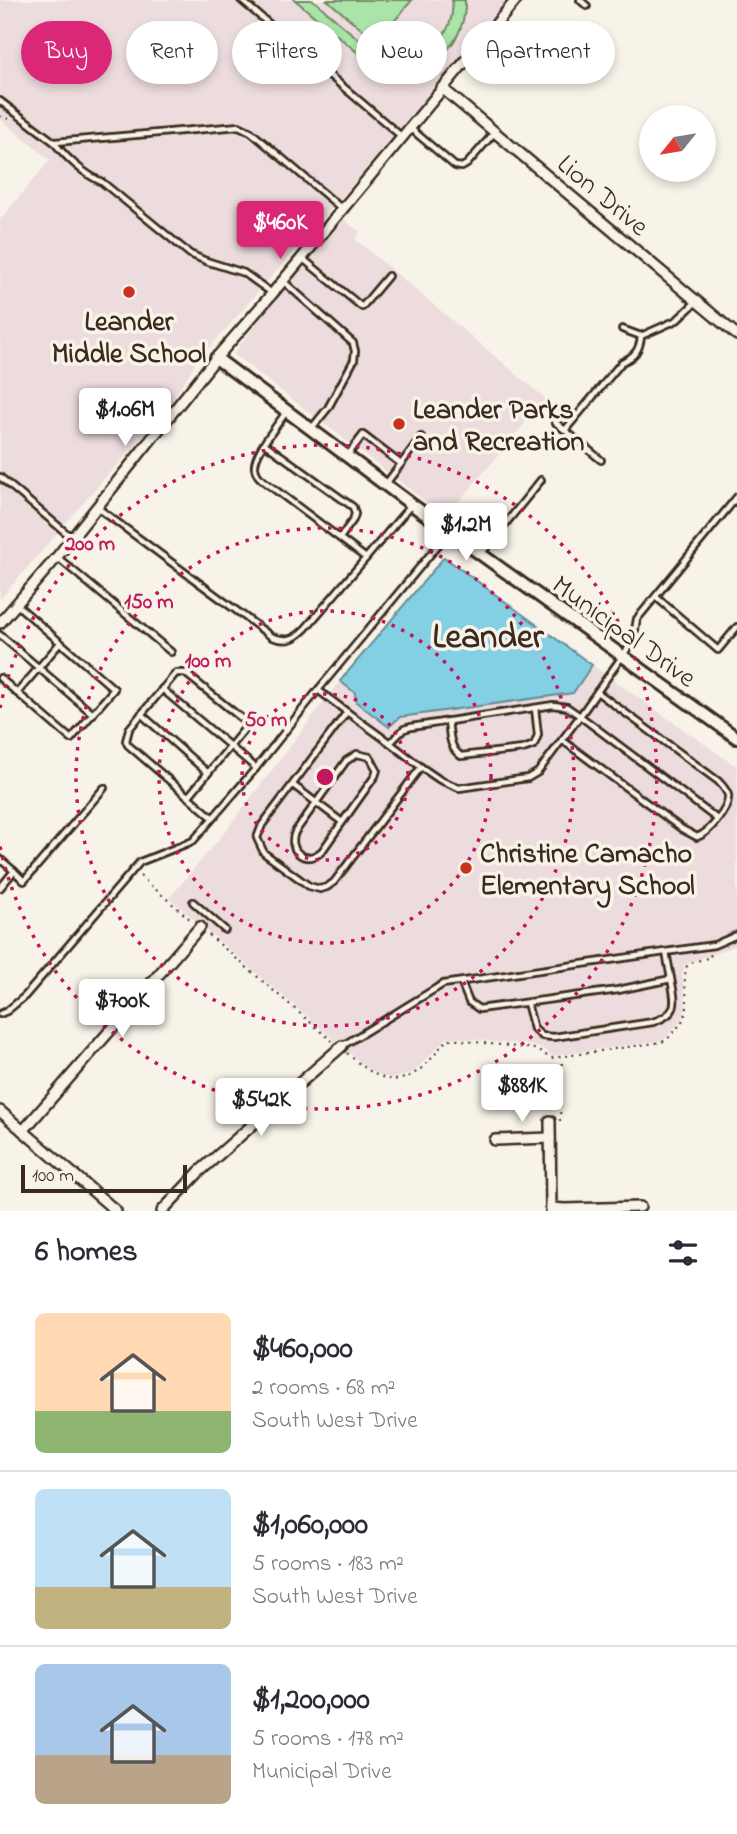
<!DOCTYPE html>
<html lang="en">
<head>
<meta charset="utf-8">
<style>
	body { margin:0; font-family:"Indie Flower",sans-serif; background:#f7f7f7; color:#2b2b33; height:100vh; display:flex; flex-direction:column; font-size:26px; white-space:nowrap }
	* { box-sizing:border-box; margin:0 }
	p { font-size:23px; color:#7c7c81 }
	.icon { flex:none; width:38px; height:38px; fill:none; stroke:currentColor; stroke-width:2; stroke-linecap:round; stroke-linejoin:round }
	.map { position:relative; height:1211px; overflow:hidden }
	.drawer { display:flex; flex-direction:column; background:#fff; flex:1 }
	.drawer>* { flex:none }
	.top-card { position:absolute; left:21px; top:21px; width:696px; height:63px; display:flex; gap:14px }
	.needle { width:46px; rotate:240deg }
	.buttons { position:absolute; left:639px; top:105px; display:grid; gap:14px }
	.buttons a { display:grid; place-items:center; width:77px; height:77px; border-radius:50%; background:#fff; box-shadow:0 4px 10px #0003; font-size:35px }
	.scale { position:absolute; left:21px; bottom:18px; width:166px; box-sizing:border-box; padding-left:7px; border:4px solid #3b2a1e; border-top:0; font-size:19px; line-height:24px; white-space:nowrap; color:#3b2a1e; -webkit-text-stroke:5px #f7f3e8; paint-order:stroke }
	.price { position:absolute; translate:-50% -60px; padding:0 16px; border-radius:7px; background:#fff; color:#222; font-size:23px; line-height:46px; filter:drop-shadow(0 2px 4px #0008) }
	.price::after { content:''; position:absolute; left:50%; top:42px; width:21px; height:16px; margin-left:-10px; background:inherit; clip-path:polygon(0 0,100% 0,50% 100%) }
	.price.selected { background:#db2777; color:#fff }
	ul { padding:0; list-style:none }
	li { display:flex; align-items:center; gap:21px; height:175px; padding:0 35px }
	li+li { border-top:2px solid #e1e1e2 }
	li span { display:grid; place-items:center; flex:none; width:196px; height:140px; border-radius:10px; color:#555 }
	li>.icon { margin-inline-start:auto }
	span .icon { width:84px; height:84px; fill:#fffc; stroke-width:1 }
	li b { font-size:30px }
	h2 { display:flex; justify-content:space-between; align-items:center; height:84px; padding:0 35px; font-size:30px }
	.chip { padding:0 24px; border-radius:32px; background:#fff; box-shadow:0 4px 10px #0003; font-size:24px; line-height:63px }
	.chip.selected { background:#db2777; color:#fff }
	.map>svg:first-child { display:block }
</style>
</head>
<body>
<div class="map">
<svg width="737" height="1211" viewBox="0 0 737 1211">
	<rect width="100%" height="100%" fill="#f7f3e8"/>
	<filter id="ink" filterUnits="userSpaceOnUse"><feTurbulence type="fractalNoise" baseFrequency=".0143" numOctaves="2"/><feDisplacementMap in="SourceGraphic" scale="14" xChannelSelector="R" yChannelSelector="G"/><feConvolveMatrix kernelMatrix="1 2 1 2 8 2 1 2 1" color-interpolation-filters="sRGB"/></filter>
	<g filter="url(#ink)">
		<!-- built -->
		<g fill="#eddcde">
			<path d="M0,0H507L347,191L195,364L161,418L104,479L0,599V220L50,160L0,119Z"/>
			<path d="M342,218L360,232L355,239L546,399L446,517L233,354L301,266Z"/>
			<path d="M592,665L737,767V945L686,964L682,975L686,1008L681,1021L664,1040L552,1056L544,1050L534,1046L450,1037L445,1039L414,1072L400,1077L390,1078L377,1074L368,1069L169,898L220,838L340,681L389,727L400,717L572,693Z"/>
		</g>
		<!-- green -->
		<g fill="#a9e4a9" stroke="#728764" stroke-width="2">
			<path d="M295,0C300,0 306,0 311,0C317,1 323,9 328,13C358,38 396,80 436,44C448,33 454,17 452,0H465C467,39 436,74 396,69L388,78Z"/>
			<path d="M327,0H412L377,42Z"/>
		</g>
		<!-- water -->
		<path fill="#83cfe3" stroke="#668d94" stroke-width="2" d="M444,557L592,665L573,693L400,717L389,727L356,702L355,693L340,681Z"/>
		<g fill="none" stroke-linecap="round" stroke-linejoin="round">
			<defs>
				<g id="service">
					<path d="M241,0L401,136"/>
					<path d="M580,0L587,6"/>
					<path d="M0,101L54,142C66,158 84,174 102,182L190,254L206,261L244,273L272,293"/>
					<path d="M410,128L455,166L462,167L467,164L494,133"/>
					<path d="M55,142L239,126L251,132L341,208"/>
					<path d="M302,258L362,307L388,276"/>
					<path d="M283,281L353,343L355,351L354,360L328,408L311,429"/>
					<path d="M622,329L641,336"/>
					<path d="M286,412C278,425 253,453 255,468C256,475 260,478 265,482L366,558L411,505"/>
					<path d="M555,422L601,460"/>
					<path d="M565,430L622,362C634,357 640,350 641,336L677,320L696,302"/>
					<path d="M265,444L353,507L355,514L353,520L340,538"/>
					<path d="M347,456L363,435L401,464L385,485"/>
					<path d="M401,464L421,437"/>
					<path d="M0,477L71,537"/>
					<path d="M98,508L272,637C287,642 294,640 305,629L366,558"/>
					<path d="M481,554L541,480"/>
					<path d="M57,557L171,652"/>
					<path d="M656,597L718,650L737,627"/>
					<path d="M0,635L93,714"/>
					<path d="M0,678L71,739L114,689L16,604"/>
					<path d="M162,689L256,768"/>
					<path d="M318,690L347,712L262,825L257,838L264,853L309,886L320,889L327,887L334,882L421,767L440,780L459,788L528,778L538,772L562,740L682,829L697,837C709,833 730,808 728,795C726,789 722,785 718,781L597,692L633,641L637,619L737,497"/>
					<path d="M17,693L60,643"/>
					<path d="M347,712L390,743L404,729L411,727L553,705L567,707L580,716L597,692"/>
					<path d="M141,714L208,773"/>
					<path d="M448,721C450,734 449,748 461,756L523,749L534,745L538,735L535,708"/>
					<path d="M562,740L580,716L717,819"/>
					<path d="M390,743L421,767"/>
					<path d="M357,754L370,757L377,770L375,776L322,851C306,866 287,851 295,832L346,761Z"/>
					<path d="M293,785L342,822"/>
					<path d="M188,797L247,726L246,722L185,673H176L129,729L126,741L128,745L212,817"/>
					<path d="M0,859L14,871L0,888"/>
					<path d="M14,871L24,881L104,788"/>
					<path d="M193,902L225,930"/>
					<path d="M461,982L469,1002L479,1009L618,990L671,979L666,952"/>
					<path d="M527,1003L534,1029L542,1036L554,1037L653,1022C679,1013 676,1004 671,979"/>
					<path d="M0,1014L7,1011L25,996L140,862L193,841L256,768L318,690L448,533"/>
					<path d="M342,1046L443,984L700,947L714,945L737,935"/>
				</g>
				<g id="minor">
					<path d="M442,88L737,335"/>
					<path d="M0,623L57,557L216,358L272,294L516,0"/>
					<path d="M0,1111L116,1211"/>
					<path d="M550,1121L551,1211"/>
					<path d="M23,1131L200,927"/>
					<path d="M495,1140L550,1138"/>
					<path d="M551,1208L565,1209L640,1207"/>
					<path d="M162,1211L199,1172L342,1046"/>
				</g>
				<path id="tertiary" d="M216,358L411,504L737,738"/>
			</defs>
			<!-- service casing -->
			<use href="#service" stroke="#3b2a1e" stroke-width="10"/>
			<!-- minor casing -->
			<use href="#minor" stroke="#3b2a1e" stroke-width="14"/>
			<!-- tertiary casing -->
			<use href="#tertiary" stroke="#3b2a1e" stroke-width="16"/>
			<!-- path -->
			<g stroke="#3b2a1e" stroke-width="2" stroke-dasharray="2 5" stroke-linecap="butt">
				<path d="M0,116L12,120"/>
				<path d="M140,876L191,920"/>
				<path d="M209,935L332,1041"/>
				<path d="M347,1053C376,1079 399,1094 431,1059C438,1052 441,1044 449,1039L534,1049L551,1058L662,1042C669,1039 673,1033 678,1027C697,1005 679,990 687,966L693,962L711,957L710,954"/>
				<path d="M560,1121L562,1058"/>
			</g>
			<!-- service -->
			<use href="#service" stroke="#f7f3e8" stroke-width="4.5"/>
			<!-- minor -->
			<use href="#minor" stroke="#f7f3e8" stroke-width="9"/>
			<!-- tertiary -->
			<use href="#tertiary" stroke="#f7f3e8" stroke-width="10"/>
		</g>
	</g>
	<!-- distance rings -->
	<g fill="none" stroke="#c2185b" stroke-width="3.5" stroke-dasharray="3.5 7">
		<circle cx="325" cy="777" r="83"/>
		<circle cx="325" cy="777" r="166"/>
		<circle cx="325" cy="777" r="249"/>
		<path d="M0 708A332 332 0 1 1 0 846"/>
	</g>
	<!-- markers -->
	<g fill="#c8321e" stroke="#f7f3e8" stroke-width="2.5">
		<circle cx="129" cy="292" r="7"/>
		<circle cx="399" cy="424" r="7"/>
		<circle cx="466" cy="868" r="7"/>
	</g>
	<g text-anchor="middle" stroke-width="7" stroke-linejoin="round" paint-order="stroke">
		<!-- street labels -->
		<g font-size="28" fill="#3b2a1e" stroke="#f7f3e8">
			<text transform="translate(604 194) rotate(40)" y="10">Lion Drive</text>
			<text transform="translate(625 630) rotate(36)" y="10">Municipal Drive</text>
		</g>
		<!-- poi labels -->
		<g font-size="28" font-weight="bold" fill="#3b2a1e" stroke="#f7f3e8" text-anchor="start">
			<text x="129" y="330" text-anchor="middle">Leander<tspan x="129" dy="32">Middle School</tspan></text>
			<text x="413" y="418">Leander Parks<tspan x="413" dy="32">and Recreation</tspan></text>
			<text x="480" y="862">Christine Camacho<tspan x="480" dy="32">Elementary School</tspan></text>
		</g>
		<!-- district labels -->
		<g font-size="35" font-weight="bold" fill="#3b2a1e" stroke="#f7f3e8">
			<text x="488" y="647">Leander</text>
		</g>
	</g>
	<circle cx="325" cy="777" r="10" fill="#c2185b" stroke="#f7f3e8" stroke-width="3.5"/>
	<g font-size="21" text-anchor="middle" font-weight="bold" fill="#c2185b" stroke="#f7f3e8" stroke-width="7" stroke-linejoin="round" paint-order="stroke">
		<text x="90" y="550">200 m</text>
		<text x="149" y="608">150 m</text>
		<text x="208" y="667">100 m</text>
		<text x="266" y="726">50 m</text>
	</g>
</svg>
<div class="buttons">
<a><svg class="needle" viewBox="-14 -14 28 28"><path d="M0-13l5 13h-10z" fill="#e53935"/><path d="M0 13l5-13h-10z" fill="#7c7c81"/></svg></a>
</div>
<div class="scale">100 m</div>
<b class="price selected" style="left:280px;top:261px">$460K</b>
<b class="price" style="left:125px;top:448px">$1.06M</b>
<b class="price" style="left:466px;top:563px">$1.2M</b>
<b class="price" style="left:122px;top:1039px">$700K</b>
<b class="price" style="left:522px;top:1124px">$881K</b>
<b class="price" style="left:261px;top:1138px">$542K</b>
<div class="top-card">
<a class="chip selected">Buy</a>
<a class="chip">Rent</a>
<a class="chip">Filters</a>
<a class="chip">New</a>
<a class="chip">Apartment</a>
</div>
</div>
<section class="drawer">
<h2>6 homes<svg class="icon" aria-label="filters" viewBox="0 0 24 24"><path d="M4 7h16M4 17h16"/><circle cx="9" cy="7" r="2"/><circle cx="15" cy="17" r="2"/></svg></h2>
<ul>
<li><span style="background:linear-gradient(#ffd9b3 70%,#8fb573 0)"><svg class="icon" aria-label="home" viewBox="0 0 24 24"><path d="M3 11l9-7 9 7M6 9v11h12V9"/></svg></span><div><b>$460,000</b><p>2 rooms · 68 m²</p><p>South West Drive</p></div></li>
<li><span style="background:linear-gradient(#bfe0f5 70%,#c2b280 0)"><svg class="icon" aria-label="home" viewBox="0 0 24 24"><path d="M3 11l9-7 9 7M6 9v11h12V9"/></svg></span><div><b>$1,060,000</b><p>5 rooms · 183 m²</p><p>South West Drive</p></div></li>
<li><span style="background:linear-gradient(#a9c7e8 65%,#b9a48a 0)"><svg class="icon" aria-label="home" viewBox="0 0 24 24"><path d="M3 11l9-7 9 7M6 9v11h12V9"/></svg></span><div><b>$1,200,000</b><p>5 rooms · 178 m²</p><p>Municipal Drive</p></div></li>
</ul>
</section>
</body>
</html>
